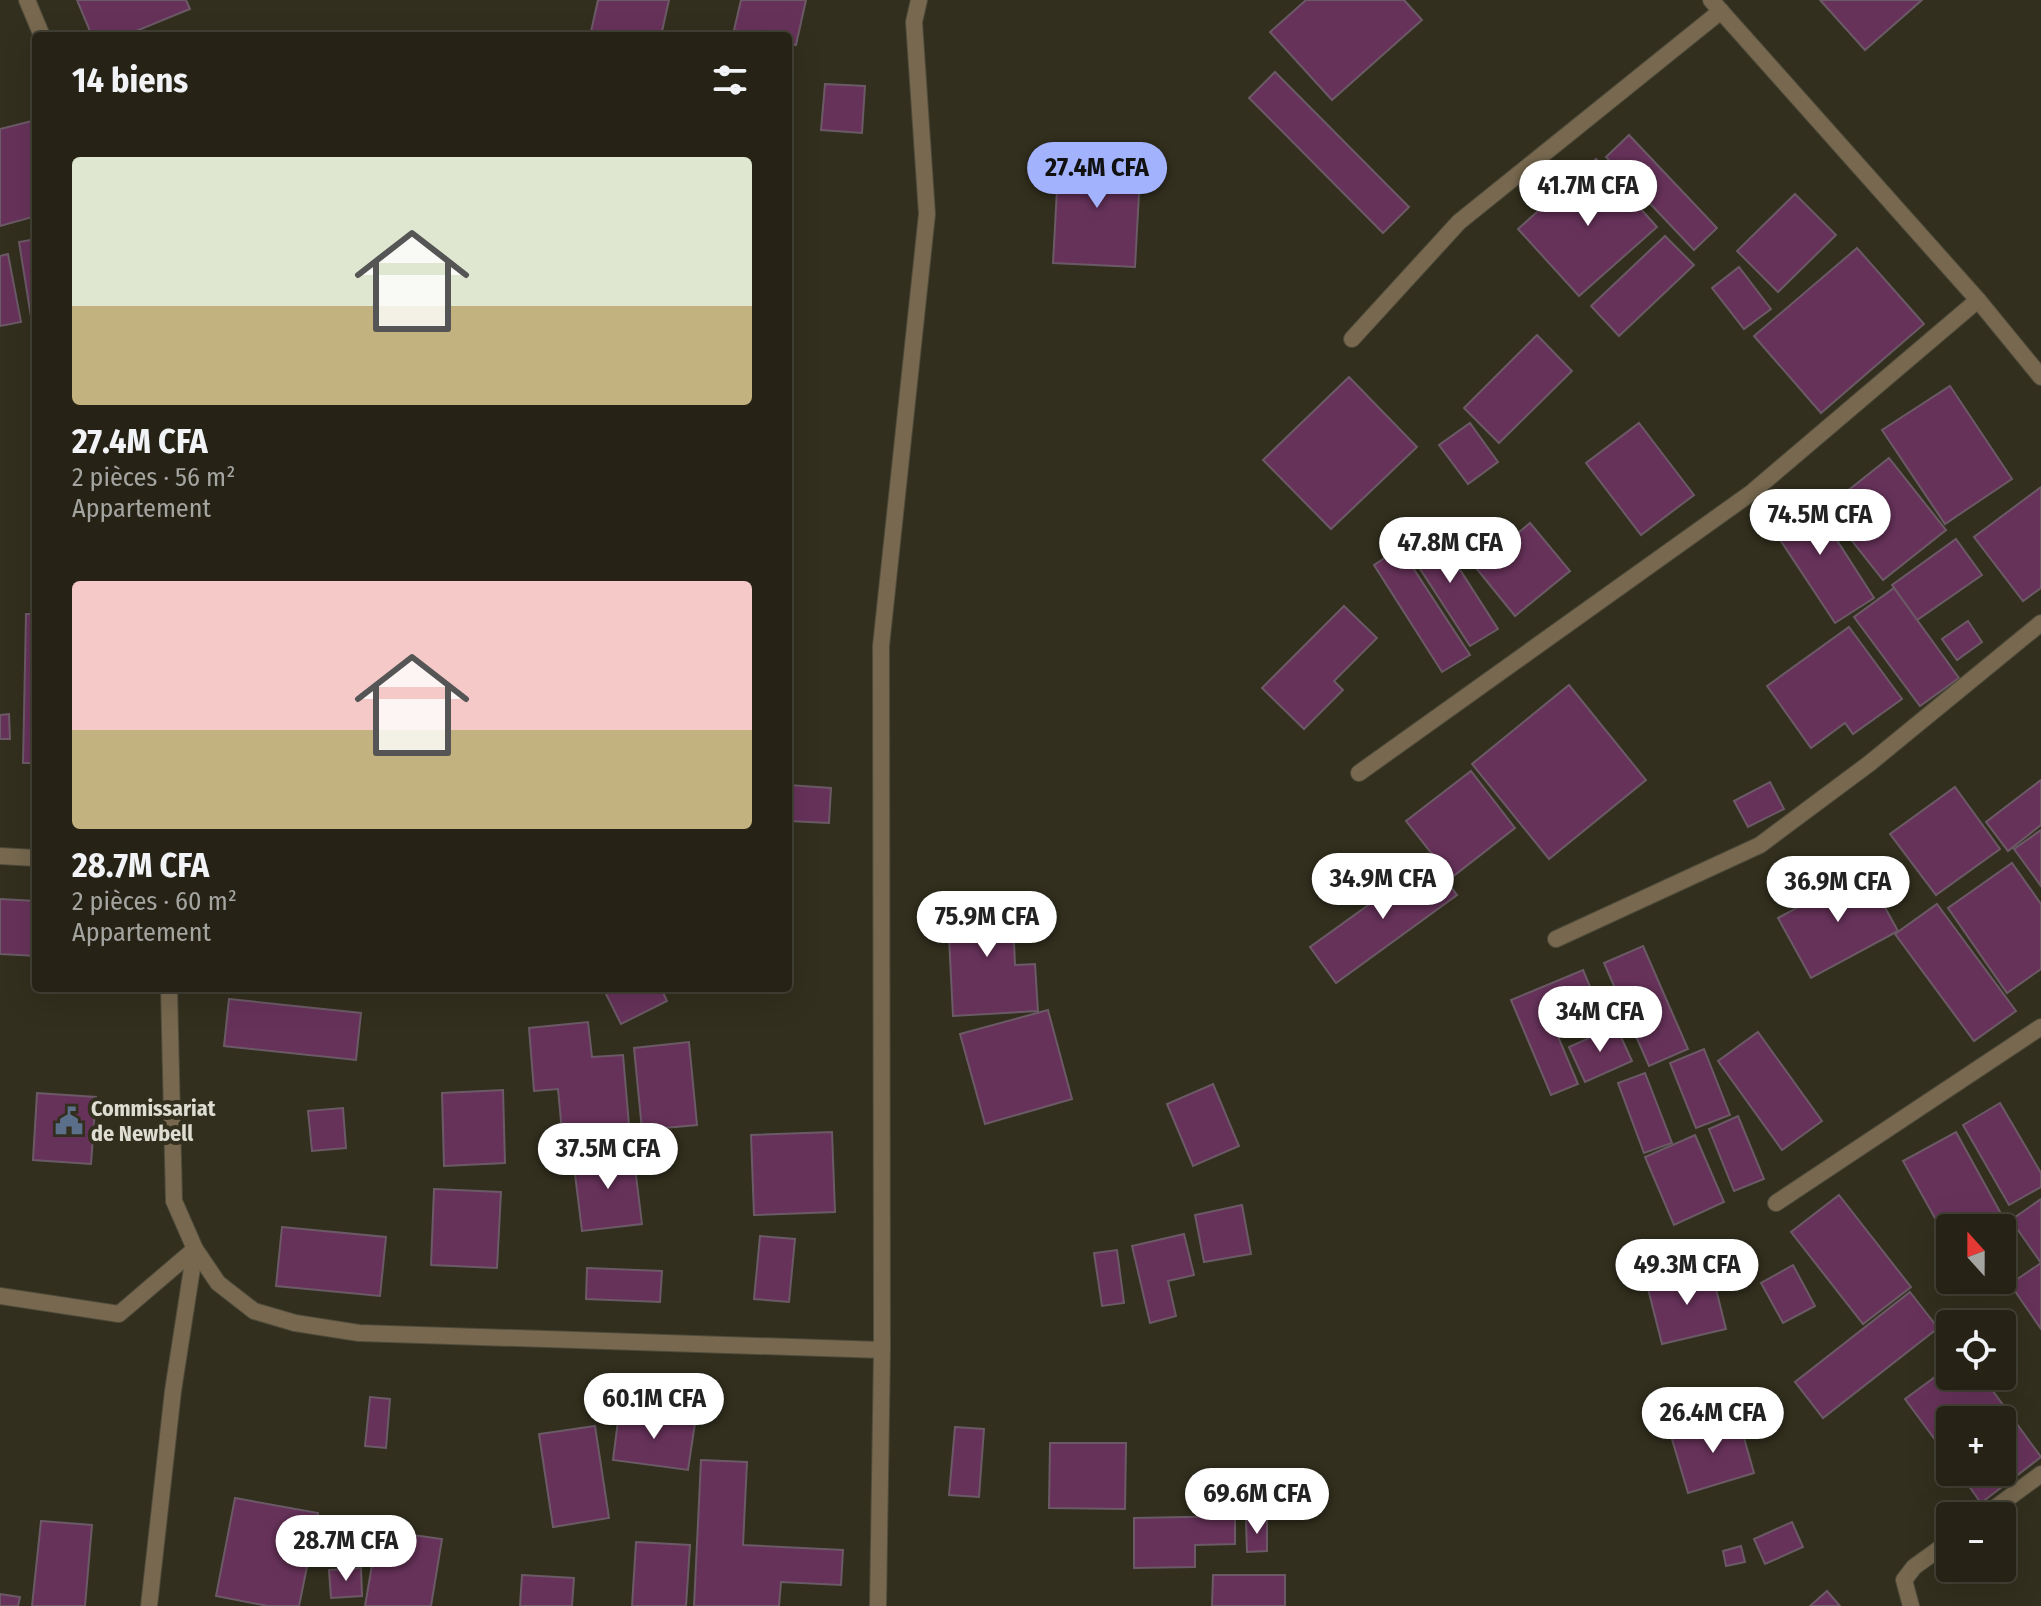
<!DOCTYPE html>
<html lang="fr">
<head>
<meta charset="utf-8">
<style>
	body { margin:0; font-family:"Fira Sans Condensed",sans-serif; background:#2e2b1f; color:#f1f3f6; height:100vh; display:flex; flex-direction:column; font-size:30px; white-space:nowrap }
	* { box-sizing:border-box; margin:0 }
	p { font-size:26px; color:#a4a4a1 }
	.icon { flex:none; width:44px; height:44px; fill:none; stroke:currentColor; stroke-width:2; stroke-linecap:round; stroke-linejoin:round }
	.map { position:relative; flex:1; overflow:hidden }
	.sheet { position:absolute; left:32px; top:32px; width:760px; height:960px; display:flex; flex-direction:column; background:#262316; border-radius:8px; box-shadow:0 8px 32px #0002,0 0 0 2px #424035 }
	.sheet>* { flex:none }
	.needle { width:52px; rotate:339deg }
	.buttons { position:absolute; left:1936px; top:1214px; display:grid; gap:16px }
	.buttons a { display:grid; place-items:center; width:80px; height:80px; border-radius:8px; background:#262316; box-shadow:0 8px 32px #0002,0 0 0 2px #424035; font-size:40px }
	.price { position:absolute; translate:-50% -68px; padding:0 18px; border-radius:28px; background:#fff; color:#222; font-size:26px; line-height:52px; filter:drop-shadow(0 2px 4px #0008) }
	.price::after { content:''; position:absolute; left:50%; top:48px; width:24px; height:18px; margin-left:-12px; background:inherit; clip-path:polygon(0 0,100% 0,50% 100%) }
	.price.selected { background:#a3b2fd; color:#111 }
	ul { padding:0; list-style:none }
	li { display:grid; align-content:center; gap:16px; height:424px; padding:0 40px }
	li span { display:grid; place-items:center; height:248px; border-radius:8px; color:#555 }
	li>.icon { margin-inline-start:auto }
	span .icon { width:144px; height:144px; fill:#fffc; stroke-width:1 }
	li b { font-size:34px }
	h2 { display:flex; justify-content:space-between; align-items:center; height:96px; padding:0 40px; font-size:34px }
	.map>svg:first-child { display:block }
</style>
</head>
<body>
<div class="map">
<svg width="2041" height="1606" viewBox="0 0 2041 1606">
	<rect width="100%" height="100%" fill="#322f1e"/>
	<!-- building -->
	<g fill="#67325a" stroke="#6b5a66" stroke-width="2">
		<path d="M77,0H186L190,9L124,36H92Z"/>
		<path d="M598,0H669L661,36H590Z"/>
		<path d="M741,0H806L796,45L788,43V36H758L734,30Z"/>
		<path d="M1306,0H1404L1422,20L1332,100L1270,32Z"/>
		<path d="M1820,0H1922L1865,50Z"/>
		<path d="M1275,72L1409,207L1383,233L1249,98Z"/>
		<path d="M825,84L865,86L862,133L821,130Z"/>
		<path d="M32,121L36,134V216L0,226V129Z"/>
		<path d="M1629,135L1717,228L1694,250L1606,157Z"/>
		<path d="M1059,152L1141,157L1135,267L1053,263Z"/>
		<path d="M1596,159L1657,227L1579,296L1518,229Z"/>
		<path d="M1795,194L1836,235L1778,292L1737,251Z"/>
		<path d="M1665,236L1694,265L1619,336L1591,306Z"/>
		<path d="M36,239V316L31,317L19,242Z"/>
		<path d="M1857,248L1924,324L1821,413L1754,336Z"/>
		<path d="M8,254L21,322L0,326V256Z"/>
		<path d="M1739,267L1771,309L1744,329L1712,288Z"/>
		<path d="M1537,335L1572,371L1499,443L1464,408Z"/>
		<path d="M1349,377L1417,447L1331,529L1263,460Z"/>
		<path d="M1950,386L2012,479L1945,524L1882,430Z"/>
		<path d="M1470,423L1498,462L1468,484L1439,445Z"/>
		<path d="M1639,423L1694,495L1641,535L1586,463Z"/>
		<path d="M1889,458L1946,530L1883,580L1826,508Z"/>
		<path d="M2041,487V588L2023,601L1974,537Z"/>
		<path d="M1806,492L1874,598L1835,623L1765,517Z"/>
		<path d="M1430,523L1498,629L1470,646L1402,541Z"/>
		<path d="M1530,523L1570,571L1515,616L1476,568Z"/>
		<path d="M1956,539L1982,575L1917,620L1892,585Z"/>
		<path d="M1400,548L1470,655L1442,672L1374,565Z"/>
		<path d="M1894,588L1959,678L1920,706L1854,617Z"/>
		<path d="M1344,606L1377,638L1334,681L1343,690L1304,729L1262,688Z"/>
		<path d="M26,614H36V763H23Z"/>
		<path d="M1968,621L1982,642L1957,660L1942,639Z"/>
		<path d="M1849,627L1902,699L1853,734L1845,723L1811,748L1767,686Z"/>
		<path d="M1569,685L1646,780L1549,859L1472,764Z"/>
		<path d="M9,714L10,739H0V715Z"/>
		<path d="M1471,771L1515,828L1451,878L1406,821Z"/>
		<path d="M2041,780V825L2008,851L1986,822Z"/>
		<path d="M1770,782L1784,809L1748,827L1734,801Z"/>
		<path d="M788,785L831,788L829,823L788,821Z"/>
		<path d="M1955,787L2000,849L1936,895L1890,834Z"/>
		<path d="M2041,830V886L2014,849Z"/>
		<path d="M1431,860L1457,895L1336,983L1310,947Z"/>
		<path d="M2012,863L2041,904V969L2007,993L1948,908Z"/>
		<path d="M1865,871L1898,931L1811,978L1778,918Z"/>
		<path d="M1012,895L1015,965L1035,964L1038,1011L953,1016L947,899Z"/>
		<path d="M0,899L36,901V956L0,954Z"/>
		<path d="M1937,904L2016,1011L1974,1041L1895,934Z"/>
		<path d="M1643,946L1688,1049L1649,1066L1604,963Z"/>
		<path d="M1583,970L1594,996L1549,1015L1578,1084L1551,1095L1511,1000Z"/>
		<path d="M603,988H661L667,1001L621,1024Z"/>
		<path d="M229,999L361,1013L356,1060L224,1046Z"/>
		<path d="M1048,1010L1072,1099L985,1124L960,1034Z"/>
		<path d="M588,1022L592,1057L623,1055L630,1137L563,1143L558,1089L534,1091L529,1028Z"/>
		<path d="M1616,1026L1632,1061L1585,1082L1569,1047Z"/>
		<path d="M1758,1032L1822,1121L1782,1150L1718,1061Z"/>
		<path d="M689,1042L697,1125L642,1130L634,1048Z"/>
		<path d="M1704,1049L1730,1115L1696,1128L1670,1063Z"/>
		<path d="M1645,1073L1672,1143L1644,1153L1618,1083Z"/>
		<path d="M1213,1084L1239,1146L1193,1166L1167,1104Z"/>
		<path d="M503,1090L505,1163L444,1166L442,1093Z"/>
		<path d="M37,1093L96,1097L91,1164L33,1160Z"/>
		<path d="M2000,1103L2041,1173V1187L2009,1205L1963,1125Z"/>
		<path d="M343,1108L346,1148L312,1151L308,1111Z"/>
		<path d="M1738,1116L1764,1179L1734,1191L1709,1129Z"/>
		<path d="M832,1132L835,1212L754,1215L751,1135Z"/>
		<path d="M1956,1132L2004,1219L1987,1228H1950V1245L1903,1161Z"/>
		<path d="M1695,1135L1724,1202L1674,1225L1645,1157Z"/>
		<path d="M633,1151L642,1224L582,1231L573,1158Z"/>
		<path d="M434,1189L501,1192L497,1268L431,1265Z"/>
		<path d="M1839,1195L1911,1287L1863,1324L1791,1232Z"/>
		<path d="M2041,1199V1329L2010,1284L2041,1263L2011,1220Z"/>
		<path d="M1242,1205L1251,1254L1204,1262L1195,1215Z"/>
		<path d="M282,1227L386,1237L380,1296L276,1286Z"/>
		<path d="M1184,1234L1194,1275L1168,1281L1176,1316L1150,1323L1132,1246Z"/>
		<path d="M760,1236L795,1239L789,1302L754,1299Z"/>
		<path d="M1117,1250L1124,1303L1102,1306L1094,1253Z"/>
		<path d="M1793,1265L1815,1306L1783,1323L1761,1283Z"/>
		<path d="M587,1268L662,1271L660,1302L586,1299Z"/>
		<path d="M1711,1269L1726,1329L1662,1344L1647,1285Z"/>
		<path d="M1910,1292L1938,1328L1823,1418L1795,1382Z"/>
		<path d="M1950,1366V1376H1982L2041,1457L1981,1503L1959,1472H2002V1420H1950V1460L1905,1399Z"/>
		<path d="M370,1397L390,1399L386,1448L365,1446Z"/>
		<path d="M619,1413L695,1423L688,1470L613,1460Z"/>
		<path d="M1738,1417L1754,1473L1688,1493L1671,1436Z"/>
		<path d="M595,1426L609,1518L553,1527L539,1434Z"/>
		<path d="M955,1427L984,1429L979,1497L949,1495Z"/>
		<path d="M1050,1443H1126L1125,1509L1049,1508Z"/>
		<path d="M701,1460L747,1462L743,1545L843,1550L841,1585L781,1582L779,1606H694Z"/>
		<path d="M235,1498L318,1513L299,1606H268L216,1596Z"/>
		<path d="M1235,1516V1544L1195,1545V1567L1134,1568V1518Z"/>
		<path d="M1246,1520H1267V1551L1247,1552Z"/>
		<path d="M41,1521L92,1525L85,1606H32Z"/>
		<path d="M1792,1522L1803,1547L1765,1564L1754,1539Z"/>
		<path d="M378,1530L442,1539L431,1606H365Z"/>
		<path d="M636,1542L690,1545L686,1606H632Z"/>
		<path d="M1741,1546L1745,1562L1726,1566L1723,1551Z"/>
		<path d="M361,1568L362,1596L331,1598L329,1570Z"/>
		<path d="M522,1575L574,1578L572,1606H520Z"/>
		<path d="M1213,1575H1285V1606H1212Z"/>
		<path d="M1827,1591L1840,1606H1810Z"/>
		<path d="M0,1594L20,1597L18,1606H0Z"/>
	</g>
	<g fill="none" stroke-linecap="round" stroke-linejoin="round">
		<defs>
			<g id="minor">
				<path d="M27,0L42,36"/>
				<path d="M1711,0L1978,300L2041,377"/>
				<path d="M1352,339L1459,222L1721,11"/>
				<path d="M1359,773L1751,493L1978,300"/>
				<path d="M0,856L36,858"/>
				<path d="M1556,939L1760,845L1870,763L2041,623"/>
				<path d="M169,988L174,1201L195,1249L218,1283L254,1311L295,1323L359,1333L882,1350"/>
				<path d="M1776,1203L2041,1027"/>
				<path d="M0,1296L119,1314L195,1249L173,1391L149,1606"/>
				<path d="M1984,1516L2041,1474"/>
				<path d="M878,1606L882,1350L881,646L927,214L914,22L919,0"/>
				<path d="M1911,1606L1904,1580L1914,1567L1950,1541"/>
			</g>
		</defs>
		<!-- minor casing -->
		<use href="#minor" stroke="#4e4b3b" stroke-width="18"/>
		<!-- minor -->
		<use href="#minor" stroke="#77684f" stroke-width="16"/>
	</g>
	<!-- icons -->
	<defs>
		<symbol id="civic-bare" viewBox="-9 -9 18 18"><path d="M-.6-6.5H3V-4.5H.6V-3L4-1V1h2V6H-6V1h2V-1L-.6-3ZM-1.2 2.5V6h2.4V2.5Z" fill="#5c6f8a" stroke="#322f1e" stroke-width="2.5" paint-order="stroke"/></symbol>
	</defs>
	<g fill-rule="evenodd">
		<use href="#civic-bare" x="49" y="1101" width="40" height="40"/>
	</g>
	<g text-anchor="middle" stroke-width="8" stroke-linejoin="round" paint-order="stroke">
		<!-- poi labels -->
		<g font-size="22" font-weight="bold" fill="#deddd2" stroke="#322f1e" text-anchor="start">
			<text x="91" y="1116">Commissariat<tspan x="91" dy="25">de Newbell</tspan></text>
		</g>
	</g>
</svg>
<div class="buttons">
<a><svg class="needle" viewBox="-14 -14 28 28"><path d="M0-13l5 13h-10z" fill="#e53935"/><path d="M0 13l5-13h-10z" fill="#a4a4a1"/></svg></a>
<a><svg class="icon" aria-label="locate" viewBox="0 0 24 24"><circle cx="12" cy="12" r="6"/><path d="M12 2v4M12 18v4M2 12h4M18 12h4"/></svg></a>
<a>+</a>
<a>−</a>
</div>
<b class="price selected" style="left:1097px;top:210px">27.4M CFA</b>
<b class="price" style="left:1588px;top:228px">41.7M CFA</b>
<b class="price" style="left:1820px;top:557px">74.5M CFA</b>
<b class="price" style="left:1450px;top:585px">47.8M CFA</b>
<b class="price" style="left:1383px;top:921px">34.9M CFA</b>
<b class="price" style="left:1838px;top:924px">36.9M CFA</b>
<b class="price" style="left:987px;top:959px">75.9M CFA</b>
<b class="price" style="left:1600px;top:1054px">34M CFA</b>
<b class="price" style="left:608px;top:1191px">37.5M CFA</b>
<b class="price" style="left:1687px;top:1307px">49.3M CFA</b>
<b class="price" style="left:654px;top:1441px">60.1M CFA</b>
<b class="price" style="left:1713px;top:1455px">26.4M CFA</b>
<b class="price" style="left:1257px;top:1536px">69.6M CFA</b>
<b class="price" style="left:346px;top:1583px">28.7M CFA</b>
<section class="sheet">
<h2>14 biens<svg class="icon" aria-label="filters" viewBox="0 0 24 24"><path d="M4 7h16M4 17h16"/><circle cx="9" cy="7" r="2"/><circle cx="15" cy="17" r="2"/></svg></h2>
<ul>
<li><span style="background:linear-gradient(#dfe7d0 60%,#c2b280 0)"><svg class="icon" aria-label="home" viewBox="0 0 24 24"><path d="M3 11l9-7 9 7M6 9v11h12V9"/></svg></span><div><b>27.4M CFA</b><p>2 pièces · 56 m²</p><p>Appartement</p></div></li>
<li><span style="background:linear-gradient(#f6c9c9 60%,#c2b280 0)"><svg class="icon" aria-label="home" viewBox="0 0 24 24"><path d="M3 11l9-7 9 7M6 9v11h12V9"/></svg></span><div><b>28.7M CFA</b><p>2 pièces · 60 m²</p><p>Appartement</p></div></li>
</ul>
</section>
</div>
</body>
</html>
